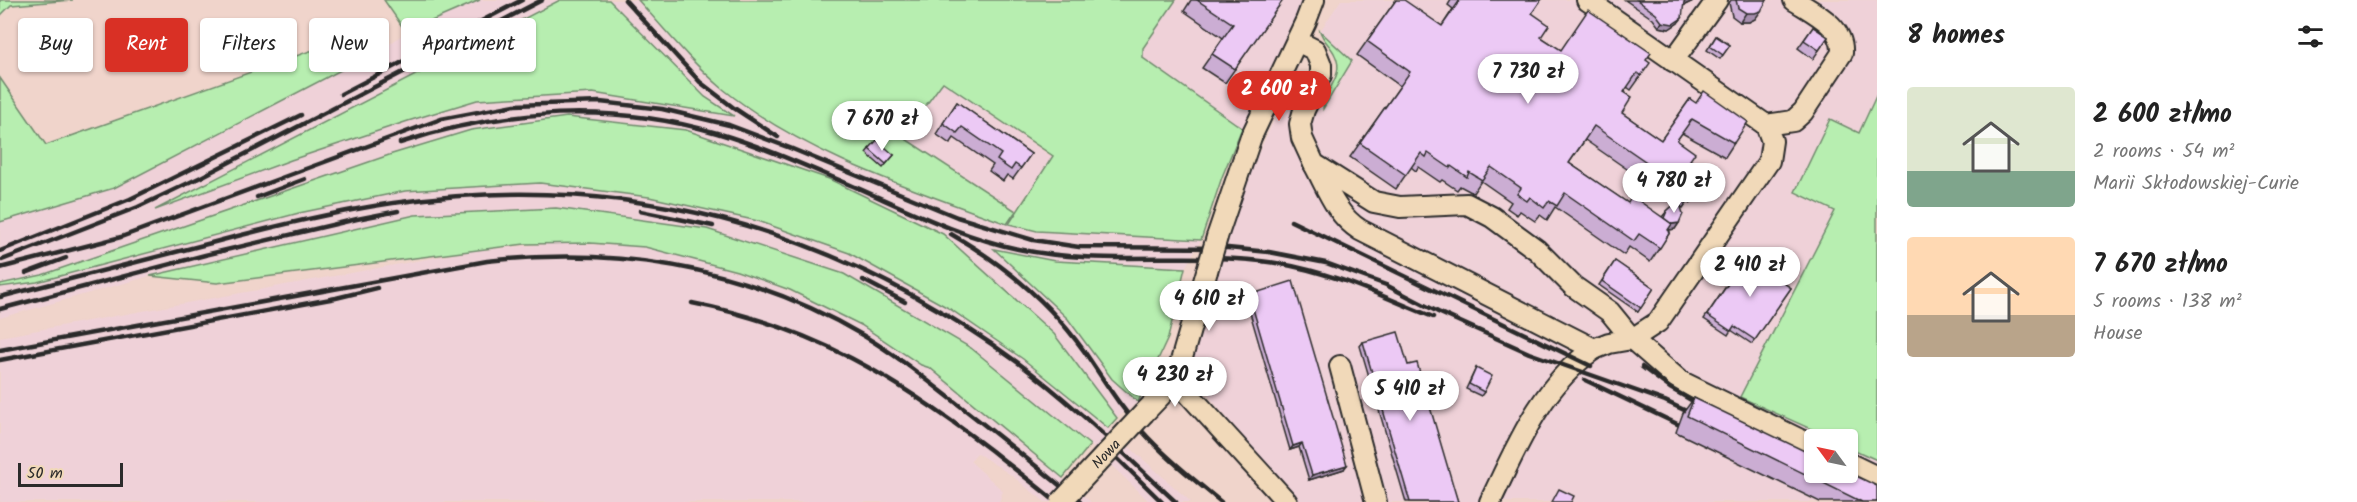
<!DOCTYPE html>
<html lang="en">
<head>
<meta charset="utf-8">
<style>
	body { margin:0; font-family:Kalam,sans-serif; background:#f2f2f2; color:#222; height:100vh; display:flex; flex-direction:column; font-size:22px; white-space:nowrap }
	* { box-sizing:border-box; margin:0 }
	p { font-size:20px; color:#767676 }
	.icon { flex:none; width:33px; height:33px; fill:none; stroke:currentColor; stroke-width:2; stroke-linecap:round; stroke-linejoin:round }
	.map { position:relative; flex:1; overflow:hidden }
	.sheet { display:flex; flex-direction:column; background:#fff; width:480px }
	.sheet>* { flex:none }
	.banner { position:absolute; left:18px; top:18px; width:570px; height:54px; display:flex; gap:12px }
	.needle { width:39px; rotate:303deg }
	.buttons { position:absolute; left:1804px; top:429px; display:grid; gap:12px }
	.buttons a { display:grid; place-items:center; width:54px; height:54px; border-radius:6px; background:#fff; box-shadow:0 2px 4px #0004; font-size:30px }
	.scale { position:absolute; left:18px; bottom:15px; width:105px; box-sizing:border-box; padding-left:6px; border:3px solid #2b2b2b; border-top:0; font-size:16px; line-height:21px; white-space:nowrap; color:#2b2b2b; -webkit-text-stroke:4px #f1d9b9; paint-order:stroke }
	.price { position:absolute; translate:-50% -51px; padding:0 14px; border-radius:21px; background:#fff; color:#222; font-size:20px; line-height:39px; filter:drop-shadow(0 2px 3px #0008) }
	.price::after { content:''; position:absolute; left:50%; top:36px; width:18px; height:14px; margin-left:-9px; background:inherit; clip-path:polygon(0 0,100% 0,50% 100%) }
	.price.selected { background:#d93025; color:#fff }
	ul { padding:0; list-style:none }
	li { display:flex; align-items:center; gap:18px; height:150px; padding:0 30px }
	li span { display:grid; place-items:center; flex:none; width:168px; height:120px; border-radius:6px; color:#555 }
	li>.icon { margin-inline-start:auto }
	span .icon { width:72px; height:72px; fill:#fffc; stroke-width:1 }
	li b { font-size:26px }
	h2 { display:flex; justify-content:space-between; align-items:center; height:72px; padding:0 30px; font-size:26px }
	.pill { padding:0 21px; border-radius:6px; background:#fff; box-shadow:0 2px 4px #0004; font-size:21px; line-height:54px }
	.pill.selected { background:#d93025; color:#fff }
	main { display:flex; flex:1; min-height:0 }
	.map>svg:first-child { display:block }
</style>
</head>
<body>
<main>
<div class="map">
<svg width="1877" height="502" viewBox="0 0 1877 502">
	<rect width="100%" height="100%" fill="#f0d4cb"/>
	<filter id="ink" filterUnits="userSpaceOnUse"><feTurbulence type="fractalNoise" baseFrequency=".0167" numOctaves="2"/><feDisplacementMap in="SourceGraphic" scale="12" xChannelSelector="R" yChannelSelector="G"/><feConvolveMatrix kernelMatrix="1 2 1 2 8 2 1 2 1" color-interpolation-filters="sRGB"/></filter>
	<g filter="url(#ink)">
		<!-- built -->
		<g fill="#efd1d8">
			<path d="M480,0H560L161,208L291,160L408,121L477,100L593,93L732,116L705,97L609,0H637L675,41L723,89L769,120L809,143L879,177L1007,224L1037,231L1201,240L1185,268L1055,261L995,249L1068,319L1112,379L1138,402L1117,418L1054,334L943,234L392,154L42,275L0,284V222L114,188L387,46L406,32Z"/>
			<path d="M1176,0H1301L1299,11L1242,128L1143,58V48Z"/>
			<path d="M1341,0H1877V94L1859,133L1830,120L1796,192L1836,211L1740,396L1833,439L1815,440V472H1848V447L1877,460V502H1299L1295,498L1211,399L1191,360L1250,171L1287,93L1323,109L1352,60L1320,31Z"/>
			<path d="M943,82L1052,157L1016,210L879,121L885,112L902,119L913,118L920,114Z"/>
			<path d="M540,182L649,197L758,221L849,253L950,309L1023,359L1108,428L1191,502H1150L1090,445L971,348L556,208L415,215L150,276L0,318V287L37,282L299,213L405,191Z"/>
			<path d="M558,243L645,247L691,258L762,280L826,307L878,335L921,365L930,368L1091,502H1045L1011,475L977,453L970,461L1003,491L999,502H0V337L471,251Z"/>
		</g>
		<!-- green -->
		<g fill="#b7eeb0" stroke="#718c6e" stroke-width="1.5">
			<path d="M0,0H73L11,5L0,16Z"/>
			<path d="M384,0H480L406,32Z"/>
			<path d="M560,0H609L705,97L734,116L593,93L477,100L408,121L291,160L155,210Z"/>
			<path d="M638,0H1176L1143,48V58L1242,128L1222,177L1201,240L1037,231L1009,224L1053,156L943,82C926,103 917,130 884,111L878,121L1016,211L1007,224C909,188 805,155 723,89C692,63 665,30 638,0Z"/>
			<path d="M1320,31L1352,61L1323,109C1322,91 1346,77 1335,55C1331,46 1323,41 1320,31Z"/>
			<path d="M387,46L114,188L0,222V78L46,145L310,51Z"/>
			<path d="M1877,94V460L1848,447V440L1833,439L1740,397L1835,211L1795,192L1830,119L1859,133Z"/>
			<path d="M567,117L686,130L829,179L943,234L1054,334L1117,418L1108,428L1023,359L950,309L849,253L758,221L649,197L540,183L405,191L299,213L37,282L0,287V284L42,275L392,154L471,130Z"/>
			<path d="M556,208L707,229L844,274L971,348L1090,445L1063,478L930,368L921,365L861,325L790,290L737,271L645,247L590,243L525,244L217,283L150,276L415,215Z"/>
			<path d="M994,249L1055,261L1185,268L1168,338L1138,402L1112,379L1068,319Z"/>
		</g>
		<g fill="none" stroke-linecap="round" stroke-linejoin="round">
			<defs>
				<g id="minor">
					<path d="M1587,0L1766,125"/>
					<path d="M1297,41L1315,50L1321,65V75L1304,110L1300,124L1302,138L1314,164L1374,202L1400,207L1467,204L1492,217L1537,250L1573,286L1610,312L1632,339L1680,381L1815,447"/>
					<path d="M1673,61L1717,0"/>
					<path d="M1314,164C1327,188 1336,215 1360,230L1594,349L1609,343L1632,339L1658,322L1769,161L1772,141L1766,125L1793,121L1803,112L1842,53C1844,26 1814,13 1794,0"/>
					<path d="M1217,237L1251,137L1306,21L1314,0"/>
					<path d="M1340,366L1376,502"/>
					<path d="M1174,378L1287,502"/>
					<path d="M1144,413L1167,389L1179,368L1207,271"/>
					<path d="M1848,463L1877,477"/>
					<path d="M1490,502C1517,446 1541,386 1594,349"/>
				</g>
			</defs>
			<!-- minor casing -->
			<use href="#minor" stroke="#2b2b2b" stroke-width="24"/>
			<!-- minor -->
			<use href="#minor" stroke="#f1d9b9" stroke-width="20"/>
			<!-- rail -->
			<g stroke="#2b2b2b" stroke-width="4.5">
				<path d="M625,0L700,82L734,108L778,137"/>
				<path d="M341,94L522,0"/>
				<path d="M400,143C503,109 612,102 717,133C764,147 808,167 853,186C906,209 961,237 1018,249C1103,267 1190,250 1276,263C1336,273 1378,295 1433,317"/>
				<path d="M257,197L305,179"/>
				<path d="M640,211L713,226"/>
				<path d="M1291,221L1591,366"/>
				<path d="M951,234C1002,263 1050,303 1084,351C1104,380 1119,406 1143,432C1166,458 1195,480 1221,502"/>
				<path d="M0,251L130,199L301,115"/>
				<path d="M2,260L138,207L201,177L542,0"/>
				<path d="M0,268L121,237L441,119L515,105L600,102L662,109L729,125L790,148L957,217L1033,240L1079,247L1228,248L1269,252L1326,263L1386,285L1438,312L1529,353L1665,401L1699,417"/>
				<path d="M26,273L66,258"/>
				<path d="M863,280L905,302"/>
				<path d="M0,297C71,279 141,261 211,243C271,227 332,212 393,203C624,170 829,225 1017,362C1074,404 1124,454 1176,502"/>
				<path d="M692,303C814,327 895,377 992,451C1013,468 1035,484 1056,502"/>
				<path d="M0,309L205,255L357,219L398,211"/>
				<path d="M0,350L487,261C620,246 747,267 864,336C898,356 928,381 959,405C1000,437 1040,469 1080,502"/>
				<path d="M0,360L336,298L377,288"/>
				<path d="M1642,367L1670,388L1707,409"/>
				<path d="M1585,380L1694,432"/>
				<path d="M1117,458L1162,502"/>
			</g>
			<defs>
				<g id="minor-bridge">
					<path d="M1207,271L1217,237"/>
					<path id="s1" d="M1061,502L1144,413"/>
				</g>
			</defs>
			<!-- minor-bridge casing -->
			<use href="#minor-bridge" stroke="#2b2b2b" stroke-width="24" stroke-linecap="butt"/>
			<!-- minor-bridge -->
			<use href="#minor-bridge" stroke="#f1d9b9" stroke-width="20"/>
		</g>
		<!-- wall -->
		<g fill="#cbadd3" stroke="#2b2b2b" stroke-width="1.5" fill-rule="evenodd">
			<path d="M1191,0H1283L1225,83L1202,68L1223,38L1184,11Z"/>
			<path d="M1396,0L1442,26L1453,9L1448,5L1451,0H1541L1532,13L1541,37L1560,50L1646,60L1641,76L1631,90L1627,87L1624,92L1622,113L1661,140L1690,99L1734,143L1725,157L1682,133L1677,140L1690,160L1711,174L1691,203L1688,201L1683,208L1681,207L1679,223L1675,229L1668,230L1670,232L1650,262L1629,247L1624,255L1555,207L1547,220L1540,215L1535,221L1520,211L1517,215L1507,208L1511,202L1481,181L1473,193L1460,186L1457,190L1442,180L1440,182L1418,167L1416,171L1411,167L1396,189L1350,157L1400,86L1357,55ZM1585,140L1676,203L1667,211L1662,217L1628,203L1569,163Z"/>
			<path d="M1625,0H1695L1683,6L1678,23L1669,29L1659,27L1653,19Z"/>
			<path d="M1731,0H1767L1755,19L1749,22H1740L1732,16L1729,3Z"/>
			<path d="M1813,27L1828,37L1813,59L1798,48Z"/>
			<path d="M1716,36L1730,45L1720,59L1707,50Z"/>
			<path d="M957,102L1031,154L1013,179L1007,175L1003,181L989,171L993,165L954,138L950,144L936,134Z"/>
			<path d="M869,149L894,155L883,168L866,153Z"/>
			<path d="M1750,251L1770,274L1791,288L1752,344L1731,330L1728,335L1704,319Z"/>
			<path d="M1615,261L1654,288L1638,312L1599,285Z"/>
			<path d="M1249,295L1344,469L1309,480L1299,447L1290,450L1246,299Z"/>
			<path d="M1363,342L1408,365L1458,502H1406L1360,346Z"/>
			<path d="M1476,368L1484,392L1481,396L1466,389Z"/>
			<path d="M1694,398L1877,502H1820L1676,432L1683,413Z"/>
		</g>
		<!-- shaded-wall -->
		<g fill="#a58dac" stroke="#2b2b2b" stroke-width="1.5">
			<path d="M1688,0H1695L1680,7L1684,2Z"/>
			<path d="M1761,11L1755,19L1749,22H1740L1746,13Z"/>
			<path d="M1682,18L1678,23L1669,29L1659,27L1662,22Z"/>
			<path d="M1679,223L1675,229L1657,232L1661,226Z"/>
			<path d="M1302,443L1299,447L1290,450L1293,446Z"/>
			<path d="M1347,465L1344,469L1309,480L1312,475Z"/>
		</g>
		<!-- building -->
		<g fill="#ecc9f5" stroke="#2b2b2b" stroke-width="1.5">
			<path d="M1197,0H1283L1235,69L1212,54L1233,24Z"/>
			<path d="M1396,0H1404L1442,26L1460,0H1541L1532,13L1549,25L1541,37L1561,50L1588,10L1651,53L1646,60L1650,63L1641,76L1637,73L1624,92L1632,97L1622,113L1661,140L1690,99L1696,103L1704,91L1748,122L1734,143L1692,119L1677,140L1695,153L1690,160L1711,174L1700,189L1698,187L1693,194L1594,126L1569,163L1628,203L1632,196L1672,224L1668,230L1670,232L1660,248L1639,234L1634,241L1565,193L1557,206L1549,201L1544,208L1530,197L1527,201L1517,194L1521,188L1491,167L1482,180L1469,172L1467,177L1451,166L1450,168L1428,153L1426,157L1421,153L1406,175L1360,143L1410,72L1367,41Z"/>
			<path d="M1637,0H1688L1684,2L1682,18L1673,24L1662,22L1656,14Z"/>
			<path d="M1736,0H1767L1761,11L1755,13H1746L1738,8Z"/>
			<path d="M1813,27L1828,37L1819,50L1804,40Z"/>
			<path d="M1716,36L1730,45L1723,55L1710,46Z"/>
			<path d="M957,102L1031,154L1021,168L1015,164L1011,170L997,160L1001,154L962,127L957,133L943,123Z"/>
			<path d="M877,140L894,155L886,164L869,149Z"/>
			<path d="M1679,200L1683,214L1679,223L1672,224L1664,218L1667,211Z"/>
			<path d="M1750,251L1774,268L1770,274L1791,288L1755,340L1734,326L1731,331L1707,315Z"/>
			<path d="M1615,261L1654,288L1641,308L1602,281Z"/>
			<path d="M1293,281L1347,465L1312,475L1302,443L1293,446L1249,295Z"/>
			<path d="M1398,332L1408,365L1417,363L1458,502H1410L1363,342Z"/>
			<path d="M1476,368L1492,376L1484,392L1469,384Z"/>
			<path d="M1694,398L1815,456V472H1848L1877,486V502H1862L1687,416Z"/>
			<path d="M1559,489L1574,496L1571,502H1552Z"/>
		</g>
	</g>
	<g text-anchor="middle" stroke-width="6" stroke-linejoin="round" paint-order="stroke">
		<!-- street labels -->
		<g font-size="15" fill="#2b2b2b" stroke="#f1d9b9">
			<text dy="5" stroke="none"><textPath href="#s1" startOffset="66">Nowa</textPath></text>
		</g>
	</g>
</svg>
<div class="buttons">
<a><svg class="needle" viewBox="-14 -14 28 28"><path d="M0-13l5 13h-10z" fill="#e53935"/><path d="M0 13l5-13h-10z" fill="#767676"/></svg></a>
</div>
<div class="scale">50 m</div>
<b class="price" style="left:1528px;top:105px">7 730 zł</b>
<b class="price selected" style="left:1279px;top:122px">2 600 zł</b>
<b class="price" style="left:882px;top:152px">7 670 zł</b>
<b class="price" style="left:1674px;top:214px">4 780 zł</b>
<b class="price" style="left:1750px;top:298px">2 410 zł</b>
<b class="price" style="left:1209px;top:332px">4 610 zł</b>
<b class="price" style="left:1175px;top:408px">4 230 zł</b>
<b class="price" style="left:1410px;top:422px">5 410 zł</b>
<div class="banner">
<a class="pill">Buy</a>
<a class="pill selected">Rent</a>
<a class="pill">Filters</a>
<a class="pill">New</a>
<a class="pill">Apartment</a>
</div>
</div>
<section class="sheet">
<h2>8 homes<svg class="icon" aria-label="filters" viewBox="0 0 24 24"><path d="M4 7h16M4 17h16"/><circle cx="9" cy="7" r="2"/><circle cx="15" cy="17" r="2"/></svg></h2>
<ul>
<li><span style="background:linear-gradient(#dfe7d0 70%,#7fa58c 0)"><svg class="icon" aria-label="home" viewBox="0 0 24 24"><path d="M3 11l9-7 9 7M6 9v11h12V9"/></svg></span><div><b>2 600 zł/mo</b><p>2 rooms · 54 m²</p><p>Marii Skłodowskiej-Curie</p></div></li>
<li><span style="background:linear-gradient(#ffd9b3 65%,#b9a48a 0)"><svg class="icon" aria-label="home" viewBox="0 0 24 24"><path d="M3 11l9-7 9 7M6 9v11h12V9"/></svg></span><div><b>7 670 zł/mo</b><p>5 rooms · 138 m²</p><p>House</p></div></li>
</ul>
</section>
</main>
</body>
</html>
